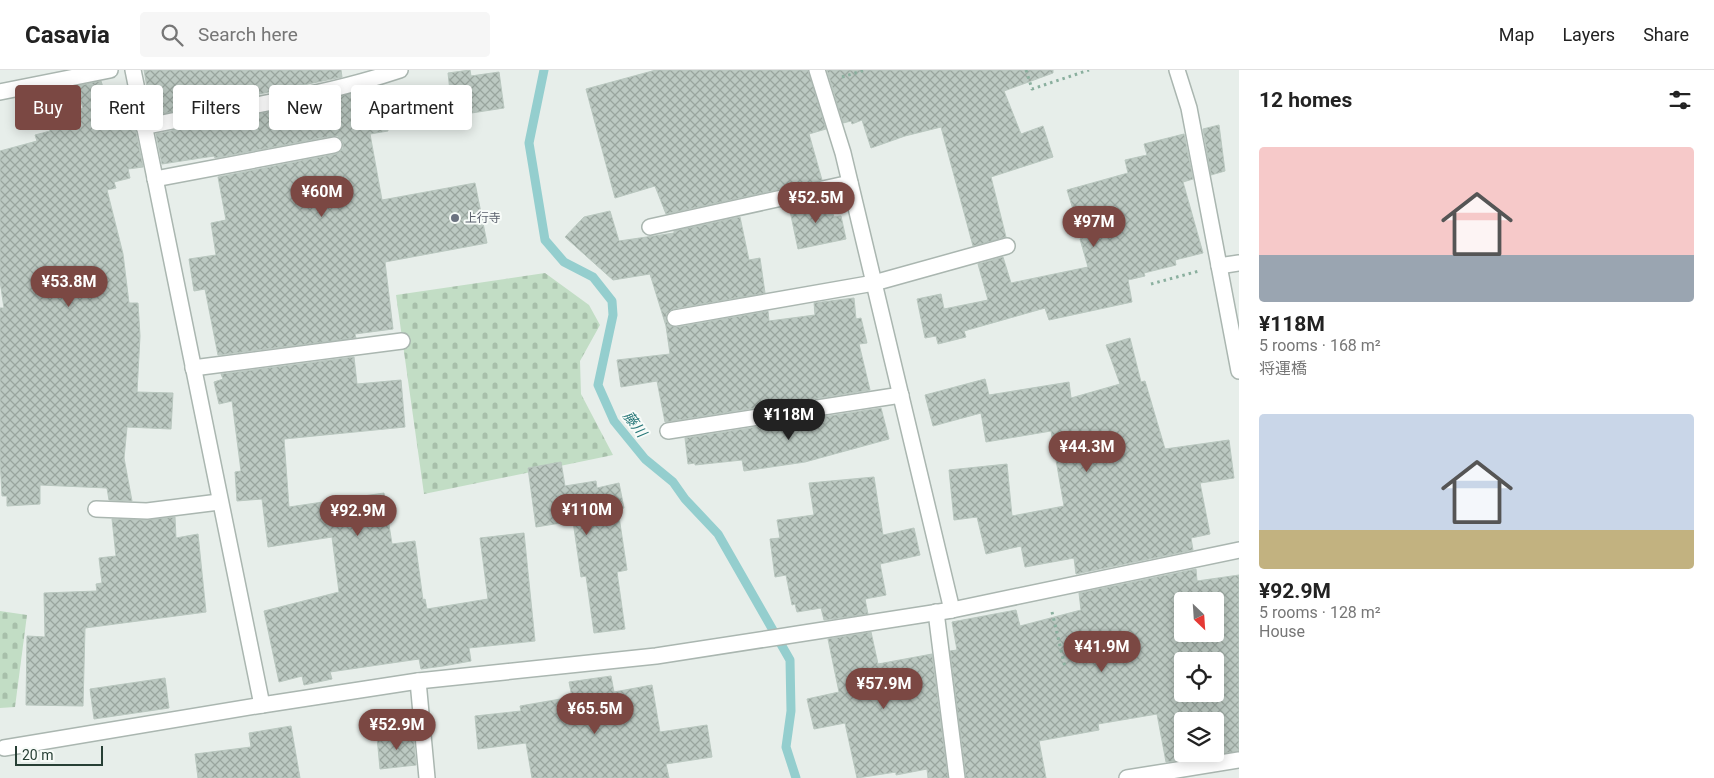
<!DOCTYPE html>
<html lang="en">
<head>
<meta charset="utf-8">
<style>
	body { margin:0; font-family:Roboto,"Noto Sans JP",sans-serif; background:#f6f6f6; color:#222; height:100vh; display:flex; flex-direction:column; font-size:19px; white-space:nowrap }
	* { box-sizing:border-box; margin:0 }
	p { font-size:16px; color:#767676 }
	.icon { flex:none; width:28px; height:28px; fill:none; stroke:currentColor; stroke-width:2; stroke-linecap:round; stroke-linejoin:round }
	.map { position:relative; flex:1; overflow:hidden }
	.details { display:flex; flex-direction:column; background:#fff; width:475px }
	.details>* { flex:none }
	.banner { position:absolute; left:15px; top:15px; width:475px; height:45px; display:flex; gap:10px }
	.needle { width:32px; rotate:155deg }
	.fabs { position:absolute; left:1174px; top:522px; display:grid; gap:10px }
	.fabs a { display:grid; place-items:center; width:50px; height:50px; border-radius:5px; background:#fff; box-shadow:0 2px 12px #0003; font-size:25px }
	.scale { position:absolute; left:15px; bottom:12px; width:88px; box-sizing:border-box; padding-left:5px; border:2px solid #273f35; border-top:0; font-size:14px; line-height:18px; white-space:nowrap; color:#273f35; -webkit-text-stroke:4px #f7fbf8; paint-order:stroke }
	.price { position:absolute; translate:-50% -42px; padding:0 11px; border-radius:18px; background:#7b4843; color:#fff; font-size:16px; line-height:32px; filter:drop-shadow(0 1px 2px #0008) }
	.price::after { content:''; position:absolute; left:50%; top:30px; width:15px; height:11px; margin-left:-8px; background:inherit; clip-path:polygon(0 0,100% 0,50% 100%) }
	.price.current { background:#222; color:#fff }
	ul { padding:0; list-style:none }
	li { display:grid; align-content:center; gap:10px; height:265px; padding:0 20px }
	li span { display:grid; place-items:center; height:155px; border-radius:5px; color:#555 }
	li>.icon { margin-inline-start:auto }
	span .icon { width:90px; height:90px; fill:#fffc; stroke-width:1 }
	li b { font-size:21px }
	h2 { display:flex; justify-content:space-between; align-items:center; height:60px; padding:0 20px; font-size:21px }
	.tag { padding:0 18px; border-radius:5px; background:#fff; box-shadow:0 2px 12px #0003; font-size:18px; line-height:45px }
	.tag.current { background:#7b4843; color:#fff }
	header { display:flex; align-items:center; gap:30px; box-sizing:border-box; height:70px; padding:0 25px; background:#fff; border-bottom:1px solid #e0e0e0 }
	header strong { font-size:24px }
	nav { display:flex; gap:28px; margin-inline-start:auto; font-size:18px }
	.search { width:350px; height:45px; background:#f6f6f6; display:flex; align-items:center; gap:12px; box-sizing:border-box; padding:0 18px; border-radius:5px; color:#767676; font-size:19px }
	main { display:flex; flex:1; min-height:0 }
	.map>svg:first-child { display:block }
</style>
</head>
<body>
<header>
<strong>Casavia</strong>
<div class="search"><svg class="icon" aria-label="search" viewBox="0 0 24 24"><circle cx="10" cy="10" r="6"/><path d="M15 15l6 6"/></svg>Search here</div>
<nav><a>Map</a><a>Layers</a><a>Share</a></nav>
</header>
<main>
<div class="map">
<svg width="1239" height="708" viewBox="0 0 1239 708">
	<defs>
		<pattern id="cemetery-stones" width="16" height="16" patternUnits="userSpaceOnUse" patternTransform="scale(1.25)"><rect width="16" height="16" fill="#c2ddc5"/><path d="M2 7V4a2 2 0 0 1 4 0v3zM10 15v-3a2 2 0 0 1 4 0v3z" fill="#a7bfaa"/></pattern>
		<pattern id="building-cross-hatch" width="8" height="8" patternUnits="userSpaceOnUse" patternTransform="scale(1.25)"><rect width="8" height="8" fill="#bcc9c2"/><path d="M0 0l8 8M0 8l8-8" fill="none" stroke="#99a59e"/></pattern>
	</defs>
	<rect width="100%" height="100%" fill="#e7eeea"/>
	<!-- cemetery -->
	<g fill="url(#cemetery-stones)">
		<path d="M545,203L589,235L600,255L580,291L581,324L613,385L424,424L396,225Z"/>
		<path d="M0,541L27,545L15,637L0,638Z"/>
	</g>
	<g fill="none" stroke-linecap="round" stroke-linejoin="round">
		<!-- stream -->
		<path stroke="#94cece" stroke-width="9" d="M544,0L529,73L545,170L564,192L593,207L612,231L613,245L598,315L614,351L645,389L673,412L685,429L718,464L790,590L791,641L786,677L796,708"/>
	</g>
	<!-- building -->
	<g fill="url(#building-cross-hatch)" stroke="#b9c7bf" fill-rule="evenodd">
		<path d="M144,0H341L342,7L152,46Z"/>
		<path d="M470,0L471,6L499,2L504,38L387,56L388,61L370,64L382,130L475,113L487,173L385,192L393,259L355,264L356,268L218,285L205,219L194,221L189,189L216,185L211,153L226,150L218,107L336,84L343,79V73L338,66H332L215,88L214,86L162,94L156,64L307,34L372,18L383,17L385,33L450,21L448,3Z"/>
		<path d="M656,0H808L826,59L809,64L822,110L666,144L655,116L615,128L586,19Z"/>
		<path d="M827,0H1053V3L1004,21L1021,64L1043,56L1053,87L991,107L1006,167L973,176L941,57L905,66L871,78L862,50L852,54L851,51L843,53Z"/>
		<path d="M101,11L107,30L128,23L143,97L128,99L130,108L114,112L116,118L107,120L123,184L129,233H138L140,266L137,322L173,323L171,359L127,357L124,388L132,431L109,430L107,418L40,415V434L7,436V426H2L0,389V238H4L0,211V81L37,71L35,65L50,61L47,52L53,50L52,46L83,38L76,16Z"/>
		<path d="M1219,55L1225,101L1211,105L1203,59Z"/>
		<path d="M1184,64L1193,109L1183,112L1203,183L1175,190L1176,195L1144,203L1145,206L1128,210L1132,232L1049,250L1045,238L964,261L966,267L938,274L936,266L925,268L917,229L941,224L944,239L988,230L978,194L1003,187L1011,213L1088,197L1080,169L1082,168L1067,120L1128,103L1125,90L1147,85L1144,74Z"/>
		<path d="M828,128L834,147L841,146L846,169L798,179L789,136Z"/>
		<path d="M610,141L619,171L674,163V161L740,147L749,190L760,188L765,223L673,239L666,244L668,254L677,257L768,241L769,251L815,245L814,233L854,228L856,249L861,248L867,273L859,274L870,320L665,352L657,311L621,317L617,290L670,284L666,256L650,204L613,210L565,167L584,147Z"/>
		<path d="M1130,268L1141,312L1145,311L1165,379L1229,370L1234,408L1200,413L1210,464L1191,468L1193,480L1076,504L1074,488L1025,497L1021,476L986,484L977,447L954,450L949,400L1007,394L1012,446L1064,436L1051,361L986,372L981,343L933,356L925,325L985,309L989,325L1069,312L1071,328L1120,314L1106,275Z"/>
		<path d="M354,287L357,314L401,310L405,357L284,369L289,437L384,423L392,474L415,471L423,530L425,529L427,539L488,529L480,468L524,463L535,571L469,578L471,591L443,596L421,599L419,589L330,602L332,609L304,615L302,606L279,612L264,541L339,522L332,467L268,477L262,429L237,431L235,402L241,401L232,331L219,334L214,312L223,309L221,304Z"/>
		<path d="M881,338L889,369L805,392L744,401L742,390L695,395V393L688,394L685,368Z"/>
		<path d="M561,392L565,416L596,411L597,418L619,413L624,438L618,440L627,500L617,502L625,559L594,563L586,506L581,507L573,451L536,457L528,398Z"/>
		<path d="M874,407L883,465L914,458L920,485L880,494L886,525L865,529L868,544L824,550L821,538L797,542L795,534L792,535L786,505L775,507L770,469L780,468L777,450L814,445L809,413Z"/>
		<path d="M175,447L176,468L198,464L206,542L85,558L83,636L26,635L27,566L45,567L44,523L97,521L96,514L102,513L99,488L116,486L112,449L147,450Z"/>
		<path d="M1196,499L1197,511L1239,505V681L1166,692L1157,644L1098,654L1099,660L1039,671L1046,708H966L950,581L957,580L952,552L1016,540L1020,556L1081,540L1079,523ZM1182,531H1215V564H1182ZM1182,591H1215V624H1182ZM1182,651H1215V684H1182Z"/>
		<path d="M871,562L878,594L932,584L948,708H928L927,699L896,705V702L857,708L845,653L814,659L807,629L839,622L828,569Z"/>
		<path d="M611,606L614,622L652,615L660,662L707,655L712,687L666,694L669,708H532L526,673L478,679L475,646L521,641L520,636L572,627L569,612Z"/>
		<path d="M165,608L169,638L94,649L90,619Z"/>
		<path d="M291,656L300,708H198L195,684L251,677L249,663Z"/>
		<path d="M413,662L416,695L380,699L377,667Z"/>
	</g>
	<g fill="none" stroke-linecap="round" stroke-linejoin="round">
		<defs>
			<g id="minor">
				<path d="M133,0L262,635L418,611L656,586L798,564L952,540L1239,480"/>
				<path d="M817,0L843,83L952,540"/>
				<path d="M1177,0L1189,38L1239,301"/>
				<path d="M0,22L110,0"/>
				<path d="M144,57C230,38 317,28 400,0"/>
				<path d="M155,109L334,75"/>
				<path d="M650,157L850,113"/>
				<path d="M1219,196L1239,193"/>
				<path d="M675,248L874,213L1007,176"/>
				<path d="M193,298L402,271"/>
				<path d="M668,361L901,325"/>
				<path d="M96,439L147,441L219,432"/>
				<path d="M936,542L957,708"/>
				<path d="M418,611L427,708"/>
				<path d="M4,678L262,635"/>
				<path d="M1127,708L1239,690"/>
			</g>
		</defs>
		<!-- minor casing -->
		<use href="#minor" stroke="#aab6b0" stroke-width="18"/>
		<!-- path -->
		<g stroke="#8aaf9e" stroke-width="3" stroke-dasharray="2.5 4" stroke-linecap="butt">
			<path d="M1026,0L1032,19L1089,0"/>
			<path d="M842,7L865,0"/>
			<path d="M1151,214L1199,201"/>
			<path d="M1052,542L1065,597"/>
		</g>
		<!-- minor -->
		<use href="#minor" stroke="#fff" stroke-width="15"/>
	</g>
	<!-- markers -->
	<circle fill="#6b7280" stroke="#f7fbf8" stroke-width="2" cx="455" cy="148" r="5"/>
	<g text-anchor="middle" stroke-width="4" stroke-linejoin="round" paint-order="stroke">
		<!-- worship labels -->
		<g font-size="12" fill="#5b616d" stroke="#f7fbf8" text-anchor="start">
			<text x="465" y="152">上行寺</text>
		</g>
		<!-- water labels -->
		<g font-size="14" font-style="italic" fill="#257677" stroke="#f7fbf8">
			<text transform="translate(635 354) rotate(53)" y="5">藤川</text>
		</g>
	</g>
</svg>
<div class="fabs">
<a><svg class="needle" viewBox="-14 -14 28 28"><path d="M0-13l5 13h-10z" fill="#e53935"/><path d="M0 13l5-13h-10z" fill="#767676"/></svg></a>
<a><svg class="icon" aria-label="locate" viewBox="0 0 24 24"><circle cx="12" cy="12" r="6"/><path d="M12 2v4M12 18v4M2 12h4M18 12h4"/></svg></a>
<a><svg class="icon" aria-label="layers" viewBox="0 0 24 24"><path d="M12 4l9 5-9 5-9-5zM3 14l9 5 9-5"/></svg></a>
</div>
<div class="scale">20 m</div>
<b class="price" style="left:322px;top:148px">¥60M</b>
<b class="price" style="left:816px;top:154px">¥52.5M</b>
<b class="price" style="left:1094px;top:178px">¥97M</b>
<b class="price" style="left:69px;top:238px">¥53.8M</b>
<b class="price current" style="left:789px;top:371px">¥118M</b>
<b class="price" style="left:1087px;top:403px">¥44.3M</b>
<b class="price" style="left:587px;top:466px">¥110M</b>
<b class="price" style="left:358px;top:467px">¥92.9M</b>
<b class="price" style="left:1102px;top:603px">¥41.9M</b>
<b class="price" style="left:884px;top:640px">¥57.9M</b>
<b class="price" style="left:595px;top:665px">¥65.5M</b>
<b class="price" style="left:397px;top:681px">¥52.9M</b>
<div class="banner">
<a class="tag current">Buy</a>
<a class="tag">Rent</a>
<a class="tag">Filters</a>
<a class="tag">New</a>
<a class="tag">Apartment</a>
</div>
</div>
<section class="details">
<h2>12 homes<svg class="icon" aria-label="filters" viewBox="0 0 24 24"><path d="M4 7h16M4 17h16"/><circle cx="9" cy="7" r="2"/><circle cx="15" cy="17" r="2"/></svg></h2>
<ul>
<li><span style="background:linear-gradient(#f6c9c9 70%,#9aa5b1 0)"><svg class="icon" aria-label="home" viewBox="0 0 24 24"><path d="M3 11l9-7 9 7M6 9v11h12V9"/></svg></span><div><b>¥118M</b><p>5 rooms · 168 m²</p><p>将運橋</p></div></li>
<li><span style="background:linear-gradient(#c9d6e8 75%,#c2b280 0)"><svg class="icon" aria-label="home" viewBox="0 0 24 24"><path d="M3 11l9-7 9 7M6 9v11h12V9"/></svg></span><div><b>¥92.9M</b><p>5 rooms · 128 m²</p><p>House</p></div></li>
</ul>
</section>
</main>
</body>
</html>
